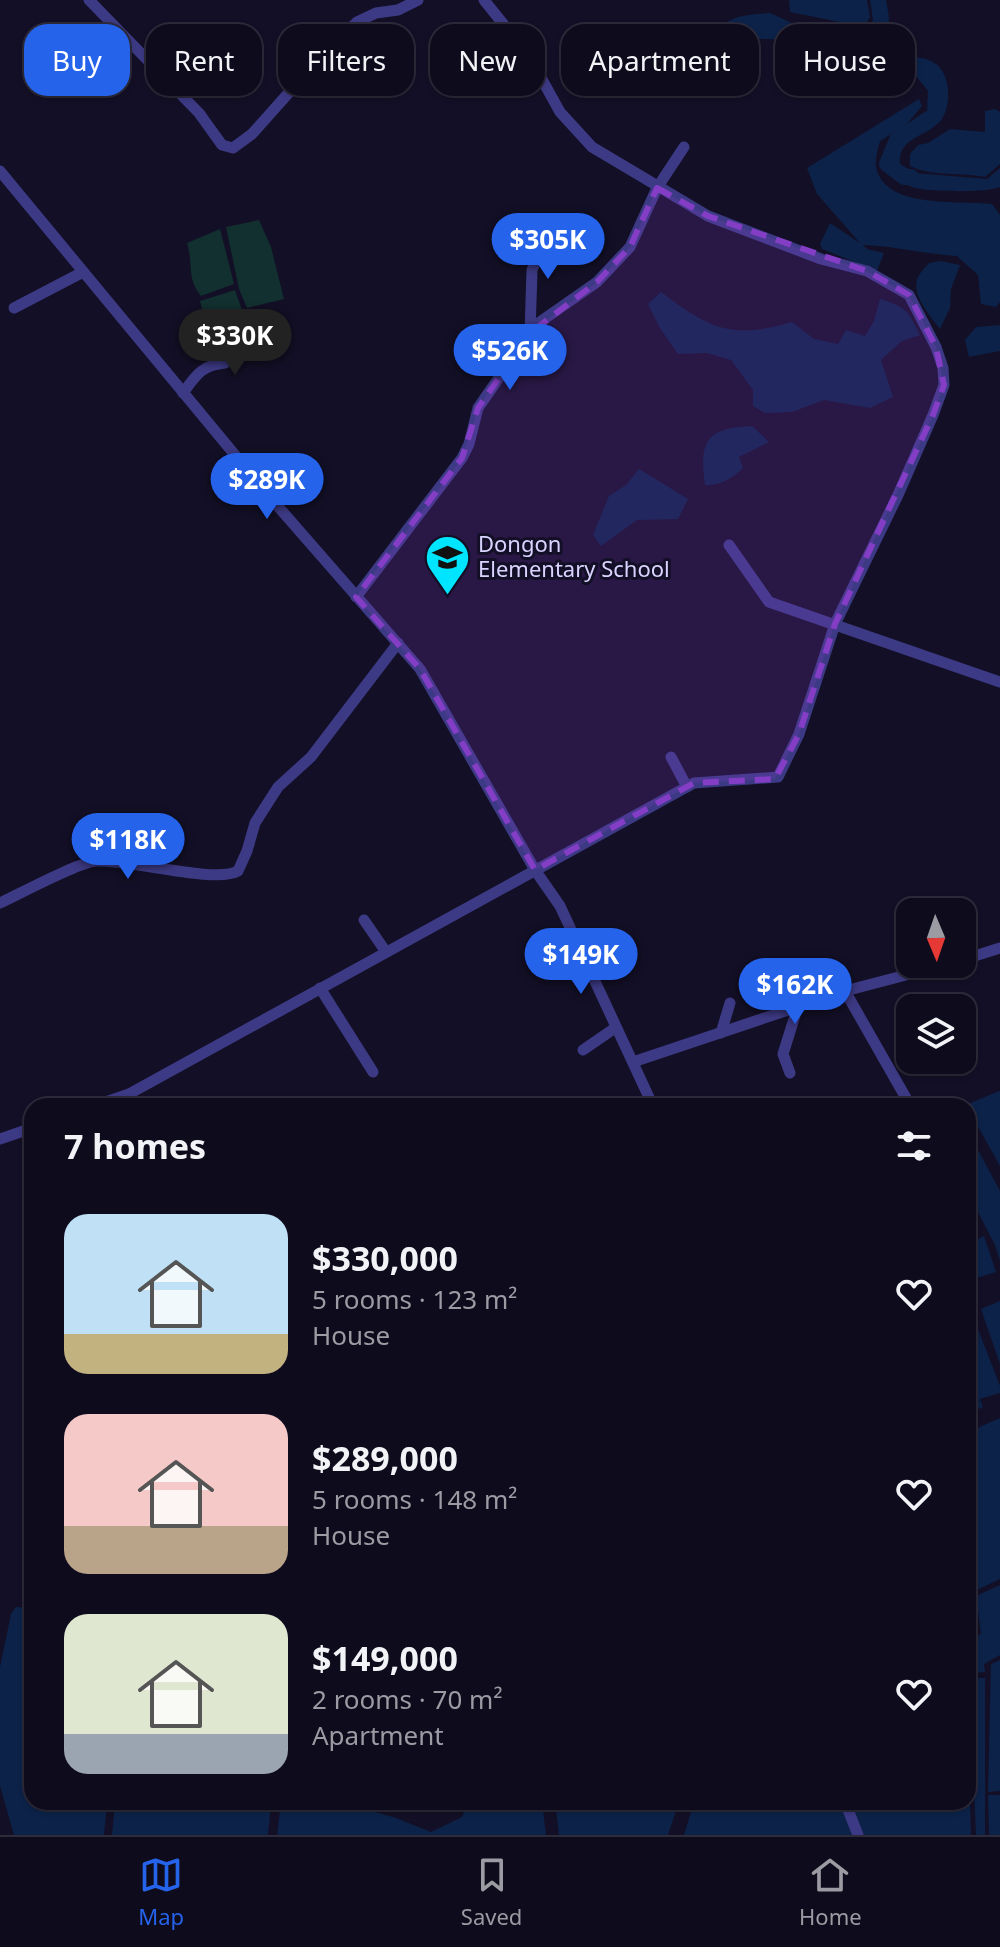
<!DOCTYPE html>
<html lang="en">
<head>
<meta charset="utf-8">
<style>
	body { margin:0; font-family:"Noto Sans",sans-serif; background:#1c1929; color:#f1f3f6; height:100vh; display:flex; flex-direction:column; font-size:30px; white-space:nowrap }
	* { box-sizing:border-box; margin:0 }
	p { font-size:26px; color:#9b9ba3 }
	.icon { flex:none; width:44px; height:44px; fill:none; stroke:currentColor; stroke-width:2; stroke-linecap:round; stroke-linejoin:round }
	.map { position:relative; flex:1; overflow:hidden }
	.sheet { position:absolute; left:24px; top:1098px; width:952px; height:712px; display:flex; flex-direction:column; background:#0e0b1c; border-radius:24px; box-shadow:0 2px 6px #0004,0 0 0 2px #2e2b3b }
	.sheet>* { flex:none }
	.top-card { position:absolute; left:24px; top:24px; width:952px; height:72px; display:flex; gap:16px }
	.needle { width:52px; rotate:178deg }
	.buttons { position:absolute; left:896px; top:898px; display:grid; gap:16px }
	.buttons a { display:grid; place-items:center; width:80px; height:80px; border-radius:16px; background:#0e0b1c; box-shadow:0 2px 6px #0004,0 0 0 2px #2e2b3b; font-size:40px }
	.price { position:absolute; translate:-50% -68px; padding:0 18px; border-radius:28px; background:#2563eb; color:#fff; font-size:26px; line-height:52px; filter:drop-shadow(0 2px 4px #0008) }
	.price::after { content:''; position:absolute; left:50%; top:48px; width:24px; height:18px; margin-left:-12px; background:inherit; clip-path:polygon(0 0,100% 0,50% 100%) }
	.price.selected { background:#222; color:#fff }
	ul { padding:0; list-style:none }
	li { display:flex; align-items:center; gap:24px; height:200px; padding:0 40px }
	li span { display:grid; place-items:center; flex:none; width:224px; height:160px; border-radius:24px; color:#555 }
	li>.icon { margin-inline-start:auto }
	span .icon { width:96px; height:96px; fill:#fffc; stroke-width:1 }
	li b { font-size:34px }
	h2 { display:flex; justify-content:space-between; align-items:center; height:96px; padding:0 40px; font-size:34px }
	.chip { padding:0 28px; border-radius:24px; background:#0e0b1c; box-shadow:0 2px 6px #0004,0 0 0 2px #2e2b3b; font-size:28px; line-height:72px }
	.chip.selected { background:#2563eb; color:#fff }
	.dock { display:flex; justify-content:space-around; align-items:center; height:112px; border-top:2px solid #2e2b3b; background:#0e0b1c; font-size:22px; color:#9b9ba3 }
	.dock a { display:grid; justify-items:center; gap:4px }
	.dock .selected { color:#2563eb }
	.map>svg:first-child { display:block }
</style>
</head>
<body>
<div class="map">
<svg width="1000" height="1835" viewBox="0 0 1000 1835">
	<rect width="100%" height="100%" fill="#130f26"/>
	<!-- green -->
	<g fill="#12302f">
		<path d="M259,220L271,247L284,299L247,308L239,289L226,227Z"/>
		<path d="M220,229L234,284L201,296C186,277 194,266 187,243Z"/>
		<path d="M235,290L242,310L227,313V330L210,337L200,301Z"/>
	</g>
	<!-- water -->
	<g fill="#0c2248">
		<path d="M789,0H867L870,17L864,27L790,12Z"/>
		<path d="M870,0H886C887,6 889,14 889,21C888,35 872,44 872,58C890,61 916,52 933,62C950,71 952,102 943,117C931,138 898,134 900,164L915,173L987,179L1000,168V187C989,193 925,192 912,187C904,184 897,178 892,172C893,162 893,151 900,142C916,120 960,120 934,74C924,73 916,70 907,69C888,66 876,85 855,64V55L873,20Z"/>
		<path d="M770,13L803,28L820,25L859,33L848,56L838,45L768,39L715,38C724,14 748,15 770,13Z"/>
		<path d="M919,99L922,106L906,125L880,141C878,149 875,159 876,166C883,210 960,200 992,204L1000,215V302L996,307L981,304L978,275L957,256C925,254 895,246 863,245L867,249L884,253L877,271L822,249L820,244L830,223L860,243L817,194L807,168Z"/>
		<path d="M995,109L1000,112V164L985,177C960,172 933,177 910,166V154L918,145L928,143L950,129L985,132V111Z"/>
		<path d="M941,261L960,265L951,289L950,308L940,329C931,317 912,296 917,280C919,273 925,268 929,263Z"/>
		<path d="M661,292C710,329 732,340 792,322L814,339L838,344L846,330L865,336L874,321L880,299C906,307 908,310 920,335L902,341L881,360L893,397L870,408L824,400L792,412L765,413L753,406V390L731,360L707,353L678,354L660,328L648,304Z"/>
		<path d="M1000,325V351L969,357L965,340L976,327Z"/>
		<path d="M752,426L769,442L739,457L743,468C733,478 720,486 705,485C699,441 706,428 752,426Z"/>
		<path d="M639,469L688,499L678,519L637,520L601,546L593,535L609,496L626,485Z"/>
		<path d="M999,1091L1000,1092V1166L966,1105Z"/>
		<path d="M968,1131L1000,1191V1261L995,1245L968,1193Z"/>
		<path d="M984,1236L996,1272L970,1280L968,1244Z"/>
		<path d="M1000,1301V1364L981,1309Z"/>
		<path d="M968,1303L1000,1386V1393L980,1399L983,1407L968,1414V1403L971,1401L968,1392Z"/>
		<path d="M1000,1418V1579L977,1590L968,1561V1432Z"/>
		<path d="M1000,1585V1655L984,1664L985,1672L975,1673L970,1638L981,1634L976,1596Z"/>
		<path d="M16,1607L32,1608V1802H107L104,1835H14L0,1786V1667L11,1614Z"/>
		<path d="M968,1651L973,1678H985V1835H976Z"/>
		<path d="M1000,1660V1791L988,1792L991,1664Z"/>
		<path d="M968,1739L971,1835H862L849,1802H968Z"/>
		<path d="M988,1795H1000V1835H989Z"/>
		<path d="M115,1802H271L268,1835H112Z"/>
		<path d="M281,1802H341L396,1818L431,1832L462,1817L468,1802C493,1802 518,1808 543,1810L546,1835H277Z"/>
		<path d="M555,1802H679L668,1835H559Z"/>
		<path d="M694,1802H843L856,1835H684Z"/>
	</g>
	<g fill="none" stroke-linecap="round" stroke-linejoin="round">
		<!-- river -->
		<path stroke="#0c2248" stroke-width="16" d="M909,64L918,66L936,88L935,115L897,140L887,164L904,177H911"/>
		<!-- minor -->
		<g stroke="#3d3a85" stroke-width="11">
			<path d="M89,0L199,113L222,145L233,148L252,134L326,51L357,22L376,13L398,10L418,0"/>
			<path d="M0,171L268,495L420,669L535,870L560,906L653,1106"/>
			<path d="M14,308L83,272"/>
			<path d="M530,333L532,270L541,250L538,236"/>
			<path d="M183,393C196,375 202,365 225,363L234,352L267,337"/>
			<path d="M729,545L769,602L1000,682"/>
			<path d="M356,597L462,458L469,444L478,408L530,333L537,324L597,282L630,247L657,188L684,147"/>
			<path d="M671,757L687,787"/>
			<path d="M0,903C20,894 80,861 97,861C128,859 216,884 238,871L247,851L255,823L278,787L311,757L398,643"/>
			<path d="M364,920L386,952"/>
			<path d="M962,960L1000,948"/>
			<path d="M320,988L373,1072"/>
			<path d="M845,991L906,1098L907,1106"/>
			<path d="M721,1033L730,1003"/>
			<path d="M583,1050L615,1028"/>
			<path d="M633,1062L845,991L948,964"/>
			<path d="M790,1073L783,1054L798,1006"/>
			<path d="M94,1106L129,1094L694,783L778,777L799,734L835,624L898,495L933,415L944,385L943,368L936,347L909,295L867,271L821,259L708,216L592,147L560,112L529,56L484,0"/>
			<path d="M0,1139L32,1128"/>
			<path d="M845,1802L858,1835"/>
		</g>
	</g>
	<!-- marked area -->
	<path fill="#843dc5" fill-opacity="0.2" stroke="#843dc5" stroke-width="6" stroke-dasharray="16 10" stroke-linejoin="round" d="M657,188L708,216L867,271L909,295L936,347L944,385L933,415L835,624L799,734L775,779L694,783L535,870L420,669L356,597L462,458L478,408L530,333L597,282L630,247Z"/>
	<!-- icons -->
	<defs>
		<symbol id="school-pin" viewBox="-11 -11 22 30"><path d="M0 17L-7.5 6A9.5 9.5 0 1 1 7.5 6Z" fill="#00e5ff" stroke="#130f26"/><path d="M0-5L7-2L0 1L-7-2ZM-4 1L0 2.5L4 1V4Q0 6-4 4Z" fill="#111"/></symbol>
	</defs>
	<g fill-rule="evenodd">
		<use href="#school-pin" x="422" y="532" width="51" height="69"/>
	</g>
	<g text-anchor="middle" stroke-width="6" stroke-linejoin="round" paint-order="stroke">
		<!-- poi labels -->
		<g font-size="22" fill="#d9d4ff" stroke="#130f26" text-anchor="start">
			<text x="478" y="552">Dongon<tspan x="478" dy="25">Elementary School</tspan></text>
		</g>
	</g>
</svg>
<div class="buttons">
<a><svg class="needle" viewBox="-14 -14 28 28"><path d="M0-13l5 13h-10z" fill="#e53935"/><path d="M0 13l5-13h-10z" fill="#9b9ba3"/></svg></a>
<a><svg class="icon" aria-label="layers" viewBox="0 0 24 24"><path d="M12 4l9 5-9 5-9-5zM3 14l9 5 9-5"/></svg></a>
</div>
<b class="price" style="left:548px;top:281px">$305K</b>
<b class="price selected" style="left:235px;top:377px">$330K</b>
<b class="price" style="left:510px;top:392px">$526K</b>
<b class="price" style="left:267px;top:521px">$289K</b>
<b class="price" style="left:128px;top:881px">$118K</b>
<b class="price" style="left:581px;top:996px">$149K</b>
<b class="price" style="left:795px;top:1026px">$162K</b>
<div class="top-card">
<a class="chip selected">Buy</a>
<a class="chip">Rent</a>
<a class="chip">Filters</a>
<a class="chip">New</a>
<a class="chip">Apartment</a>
<a class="chip">House</a>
</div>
<section class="sheet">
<h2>7 homes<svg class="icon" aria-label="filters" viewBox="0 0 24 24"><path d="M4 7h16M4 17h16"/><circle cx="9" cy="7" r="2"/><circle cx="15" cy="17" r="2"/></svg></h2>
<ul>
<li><span style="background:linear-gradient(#bfe0f5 75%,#c2b280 0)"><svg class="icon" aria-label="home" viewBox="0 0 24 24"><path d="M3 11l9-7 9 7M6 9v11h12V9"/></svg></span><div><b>$330,000</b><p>5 rooms · 123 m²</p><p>House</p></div><svg class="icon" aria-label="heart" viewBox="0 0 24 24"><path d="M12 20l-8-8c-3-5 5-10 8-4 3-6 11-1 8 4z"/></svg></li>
<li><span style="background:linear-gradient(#f6c9c9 70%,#b9a48a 0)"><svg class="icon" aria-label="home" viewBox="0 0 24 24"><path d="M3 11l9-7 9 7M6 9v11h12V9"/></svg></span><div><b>$289,000</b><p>5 rooms · 148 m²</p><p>House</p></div><svg class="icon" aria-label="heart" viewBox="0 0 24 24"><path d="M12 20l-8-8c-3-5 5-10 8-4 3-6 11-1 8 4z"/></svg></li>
<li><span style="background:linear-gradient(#dfe7d0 75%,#9aa5b1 0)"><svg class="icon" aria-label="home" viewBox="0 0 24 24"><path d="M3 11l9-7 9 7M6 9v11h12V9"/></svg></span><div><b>$149,000</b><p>2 rooms · 70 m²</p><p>Apartment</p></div><svg class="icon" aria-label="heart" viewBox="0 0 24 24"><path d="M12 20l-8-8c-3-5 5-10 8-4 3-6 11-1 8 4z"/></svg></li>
</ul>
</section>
</div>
<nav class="dock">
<a class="selected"><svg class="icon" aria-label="map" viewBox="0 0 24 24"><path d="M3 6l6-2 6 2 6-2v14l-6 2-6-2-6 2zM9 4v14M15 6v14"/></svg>Map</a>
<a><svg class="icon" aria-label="saved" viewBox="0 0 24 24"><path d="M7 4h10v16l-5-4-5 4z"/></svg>Saved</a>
<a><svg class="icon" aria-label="home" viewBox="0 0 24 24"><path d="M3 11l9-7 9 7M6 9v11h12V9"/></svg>Home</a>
</nav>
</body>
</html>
